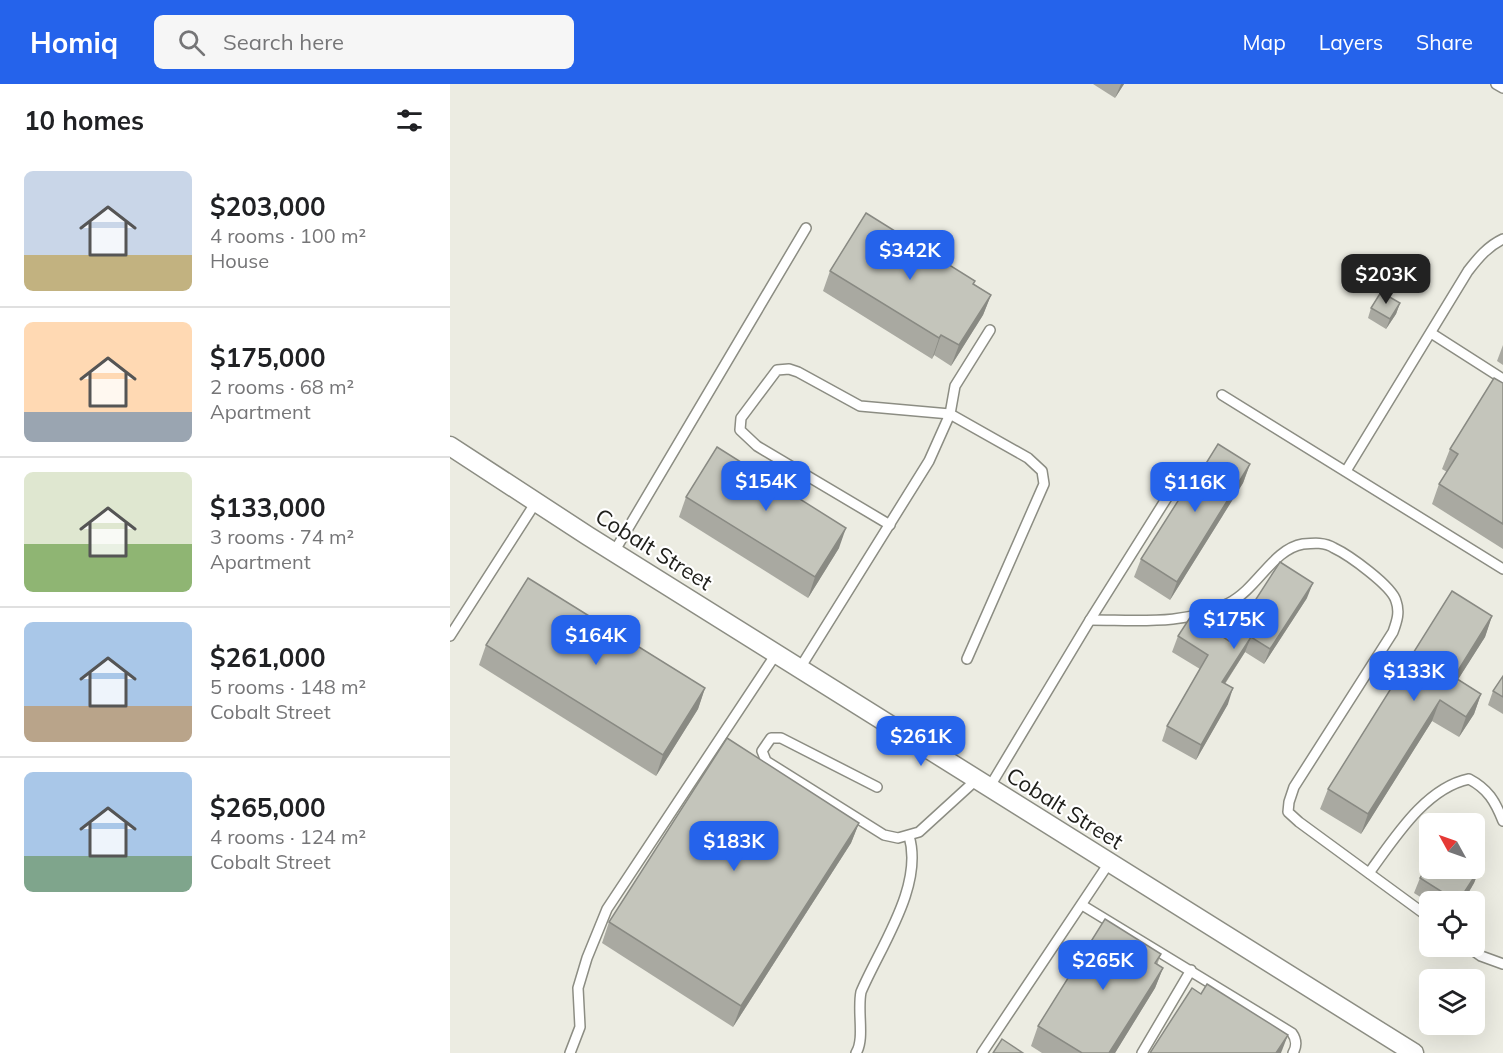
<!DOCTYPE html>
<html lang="en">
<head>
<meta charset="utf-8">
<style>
	body { margin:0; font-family:Mulish,sans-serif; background:#f6f6f6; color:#202124; height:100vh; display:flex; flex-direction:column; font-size:22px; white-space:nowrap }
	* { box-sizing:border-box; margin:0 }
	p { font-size:20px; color:#757577 }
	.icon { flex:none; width:33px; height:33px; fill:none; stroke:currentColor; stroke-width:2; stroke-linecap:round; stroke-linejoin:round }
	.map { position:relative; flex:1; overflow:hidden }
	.side { display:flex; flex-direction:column; background:#fff; width:450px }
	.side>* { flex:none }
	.needle { width:39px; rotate:310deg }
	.buttons { position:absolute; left:969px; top:729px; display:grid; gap:12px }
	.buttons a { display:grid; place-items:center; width:66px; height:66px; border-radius:9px; background:#fff; box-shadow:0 6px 24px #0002; font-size:30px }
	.price { position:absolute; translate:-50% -51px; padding:0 14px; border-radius:12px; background:#2563eb; color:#fff; font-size:20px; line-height:39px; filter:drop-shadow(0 2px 3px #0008) }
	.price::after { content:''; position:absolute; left:50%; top:36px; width:18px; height:14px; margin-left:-9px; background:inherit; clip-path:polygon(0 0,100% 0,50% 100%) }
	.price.selected { background:#222; color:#fff }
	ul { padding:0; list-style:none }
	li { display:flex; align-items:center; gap:18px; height:150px; padding:0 24px }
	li+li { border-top:2px solid #e0e0e0 }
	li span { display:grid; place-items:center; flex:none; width:168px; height:120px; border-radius:9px; color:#555 }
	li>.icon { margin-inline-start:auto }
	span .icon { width:72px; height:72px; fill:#fffc; stroke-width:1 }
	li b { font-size:26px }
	h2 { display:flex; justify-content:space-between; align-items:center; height:72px; padding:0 24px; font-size:26px }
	header { display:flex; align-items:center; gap:36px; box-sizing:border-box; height:84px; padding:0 30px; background:#2563eb; color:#fff }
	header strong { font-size:28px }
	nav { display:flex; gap:33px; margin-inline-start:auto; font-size:21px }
	.search { width:420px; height:54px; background:#f6f6f6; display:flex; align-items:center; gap:15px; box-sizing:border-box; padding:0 21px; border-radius:9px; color:#757577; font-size:22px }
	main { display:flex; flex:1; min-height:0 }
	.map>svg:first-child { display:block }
</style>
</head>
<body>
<header>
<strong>Homiq</strong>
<div class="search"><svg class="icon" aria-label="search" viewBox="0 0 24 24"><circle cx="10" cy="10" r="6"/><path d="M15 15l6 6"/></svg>Search here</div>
<nav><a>Map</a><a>Layers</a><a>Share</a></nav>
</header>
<main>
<section class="side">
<h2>10 homes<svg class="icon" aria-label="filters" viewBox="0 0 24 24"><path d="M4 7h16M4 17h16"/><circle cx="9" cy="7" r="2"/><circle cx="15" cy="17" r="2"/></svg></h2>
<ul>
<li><span style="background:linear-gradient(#c9d6e8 70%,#c2b280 0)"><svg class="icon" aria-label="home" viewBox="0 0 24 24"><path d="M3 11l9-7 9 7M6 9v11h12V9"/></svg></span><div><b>$203,000</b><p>4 rooms · 100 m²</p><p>House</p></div></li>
<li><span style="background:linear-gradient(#ffd9b3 75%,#9aa5b1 0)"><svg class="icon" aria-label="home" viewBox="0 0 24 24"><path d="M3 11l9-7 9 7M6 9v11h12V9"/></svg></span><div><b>$175,000</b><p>2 rooms · 68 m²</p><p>Apartment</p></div></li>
<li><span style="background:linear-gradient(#dfe7d0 60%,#8fb573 0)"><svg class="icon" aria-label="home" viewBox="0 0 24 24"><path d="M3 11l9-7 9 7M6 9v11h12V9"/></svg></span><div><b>$133,000</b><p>3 rooms · 74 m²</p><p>Apartment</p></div></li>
<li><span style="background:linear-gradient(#a9c7e8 70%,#b9a48a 0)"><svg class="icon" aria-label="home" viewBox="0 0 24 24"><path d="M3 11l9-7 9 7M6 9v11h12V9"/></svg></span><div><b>$261,000</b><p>5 rooms · 148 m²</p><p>Cobalt Street</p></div></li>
<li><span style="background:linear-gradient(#a9c7e8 70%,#7fa58c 0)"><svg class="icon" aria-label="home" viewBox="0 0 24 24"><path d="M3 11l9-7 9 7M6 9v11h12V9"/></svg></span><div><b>$265,000</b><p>4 rooms · 124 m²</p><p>Cobalt Street</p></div></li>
</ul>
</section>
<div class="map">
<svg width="1053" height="969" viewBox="0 0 1053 969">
	<rect width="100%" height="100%" fill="#ecece2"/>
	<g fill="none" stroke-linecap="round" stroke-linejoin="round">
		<defs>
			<g id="lane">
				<path d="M1046,0L1053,4"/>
				<path d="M981,249L1053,295"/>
				<path d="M772,311L1053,485"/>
				<path d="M896,387L1018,187C1028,174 1038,162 1053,155"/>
				<path d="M440,441L307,362L290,346L291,334L327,286L339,285L348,288L410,322L500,330L578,374L592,387L594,400L517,575"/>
				<path d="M164,468L356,144"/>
				<path d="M640,536C687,536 735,542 779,519C808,504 823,465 853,460C864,459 875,458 884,464C899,471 942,502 946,517C950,528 947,537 943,548L844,703L839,718L838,728L849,738L980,834"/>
				<path d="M0,552L86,418"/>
				<path d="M350,584L479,377L500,330L505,302L540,246"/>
				<path d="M427,703L331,654H321L312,667L316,677L434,751L448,754L469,748L526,696"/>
				<path d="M539,704L640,536L718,412"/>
				<path d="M919,789C944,755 975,704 1019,695C1038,705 1045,717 1053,737"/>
				<path d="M632,821L842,949C847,956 847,962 843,969"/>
				<path d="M1017,862L1031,872L1053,880"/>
				<path d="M120,969L130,943L128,904L137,874L157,825L326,570"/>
				<path d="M406,969C415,955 407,927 411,908C430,863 474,802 459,752"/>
				<path d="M532,969L659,779"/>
				<path d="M692,969L741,886"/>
			</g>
			<path id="street" d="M0,362L138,452L964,969"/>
		</defs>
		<!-- lane casing -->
		<use href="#lane" stroke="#8c8d83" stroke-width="12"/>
		<!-- street casing -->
		<use href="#street" stroke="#8c8d83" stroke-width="21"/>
		<!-- lane -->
		<use href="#lane" stroke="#fff" stroke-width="9"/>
		<!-- street -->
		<use href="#street" stroke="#fff" stroke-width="18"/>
	</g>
	<!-- wall -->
	<g fill="#a9a9a1">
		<path d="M643,0H674L665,14Z"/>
		<path d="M380,187L524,200L541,211L533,231L501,282L484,271L482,275L373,207Z"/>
		<path d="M950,219L946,230L936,245L918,234L921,224Z"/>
		<path d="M1053,261V281L1047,277Z"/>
		<path d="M1053,299V465L982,420L989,400L997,388L992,385L1000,365Z"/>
		<path d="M800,380L793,399L720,516L684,493L691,475Z"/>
		<path d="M236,413L389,464L358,514L229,433Z"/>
		<path d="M857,514L814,580L795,568L775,600L778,620L746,676L712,657L717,642L750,585L722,568L728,552L779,557Z"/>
		<path d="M1042,532L1035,553L1008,595L1031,610L1024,630L1009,653L982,637L911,750L870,725L878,705Z"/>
		<path d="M36,561L255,604L248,625L206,692L29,581Z"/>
		<path d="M1053,592V630L1038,621L1043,607Z"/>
		<path d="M409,739L401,759L283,943L152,859L159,838Z"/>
		<path d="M1030,784L1024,799L1013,818H980V819L964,809L970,794Z"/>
		<path d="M711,870L707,881L713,884L705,904L665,969H592L581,962L588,942Z"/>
	</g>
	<!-- shaded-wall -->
	<g fill="#898a83">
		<path d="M671,0H674L665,14Z"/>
		<path d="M541,211L533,231L501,282L509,261Z"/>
		<path d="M950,219L946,230L936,245L940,235Z"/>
		<path d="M491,251L484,271L482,275L489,254Z"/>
		<path d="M800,380L793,399L720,516L727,498Z"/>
		<path d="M396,444L389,464L358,514L365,493Z"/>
		<path d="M863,499L857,514L814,580L820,565Z"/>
		<path d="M1042,532L1035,553L997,613L1004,593Z"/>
		<path d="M801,553L795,568L766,613L772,598Z"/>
		<path d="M255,604L248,625L206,692L213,671Z"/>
		<path d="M783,604L778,620L746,676L751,661Z"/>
		<path d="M1031,610L1024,630L1009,653L1016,633Z"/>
		<path d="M990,616L982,637L911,750L918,730Z"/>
		<path d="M409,739L401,759L283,943L291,922Z"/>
		<path d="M1030,784L1024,799L1013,818H1009Z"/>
		<path d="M713,884L705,904L665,969H659Z"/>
		<path d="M838,951L831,969H826Z"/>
	</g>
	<!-- building -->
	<g fill="#c4c5bb" stroke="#898a83" stroke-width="1.5">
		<path d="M416,129L525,197L523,200L541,211L509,261L491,251L489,254L380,187Z"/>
		<path d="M931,208L950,219L940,235L921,224Z"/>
		<path d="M1044,294L1053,299V440L989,400L1008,370L1000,365Z"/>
		<path d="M768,360L800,380L727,498L691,475L749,384L752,386Z"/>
		<path d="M267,363L396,444L365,493L236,413Z"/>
		<path d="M830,478L863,499L820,565L801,553L772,598L783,604L751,661L717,642L758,571L728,552L741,532L779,557Z"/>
		<path d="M78,494L255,604L213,671L36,561Z"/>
		<path d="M1002,507L1042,532L1004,593L1031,610L1016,633L990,616L918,730L878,705Z"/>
		<path d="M1053,592V613L1043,607Z"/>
		<path d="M277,654L409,739L291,922L159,838Z"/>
		<path d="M980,779V784H1024V780L1030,784L1008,818L970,794Z"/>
		<path d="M655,835L711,870L705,879L713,884L659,969H632L588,942Z"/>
		<path d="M757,900L838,951L826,969H700L742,904L751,910Z"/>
		<path d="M552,955L573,969H543Z"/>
	</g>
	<g text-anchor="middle" stroke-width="4.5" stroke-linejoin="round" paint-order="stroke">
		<!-- street labels -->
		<g font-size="22" fill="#20201c" stroke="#fff">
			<text transform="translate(204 465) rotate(32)" y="8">Cobalt Street</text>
			<text transform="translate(615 724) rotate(32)" y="8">Cobalt Street</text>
		</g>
	</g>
</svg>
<div class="buttons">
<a><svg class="needle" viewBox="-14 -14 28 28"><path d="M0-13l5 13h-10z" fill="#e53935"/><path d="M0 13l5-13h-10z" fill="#757577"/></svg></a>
<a><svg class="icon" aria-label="locate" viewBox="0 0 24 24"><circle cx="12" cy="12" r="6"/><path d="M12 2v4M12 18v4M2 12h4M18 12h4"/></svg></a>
<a><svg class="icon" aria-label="layers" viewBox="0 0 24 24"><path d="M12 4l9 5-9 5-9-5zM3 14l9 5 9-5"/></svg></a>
</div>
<b class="price" style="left:460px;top:197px">$342K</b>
<b class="price selected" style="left:936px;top:221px">$203K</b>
<b class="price" style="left:316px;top:428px">$154K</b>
<b class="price" style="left:745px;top:429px">$116K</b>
<b class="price" style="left:784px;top:566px">$175K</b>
<b class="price" style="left:146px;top:582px">$164K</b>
<b class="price" style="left:964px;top:618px">$133K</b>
<b class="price" style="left:471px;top:683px">$261K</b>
<b class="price" style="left:284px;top:788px">$183K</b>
<b class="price" style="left:653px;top:907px">$265K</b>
</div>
</main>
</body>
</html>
